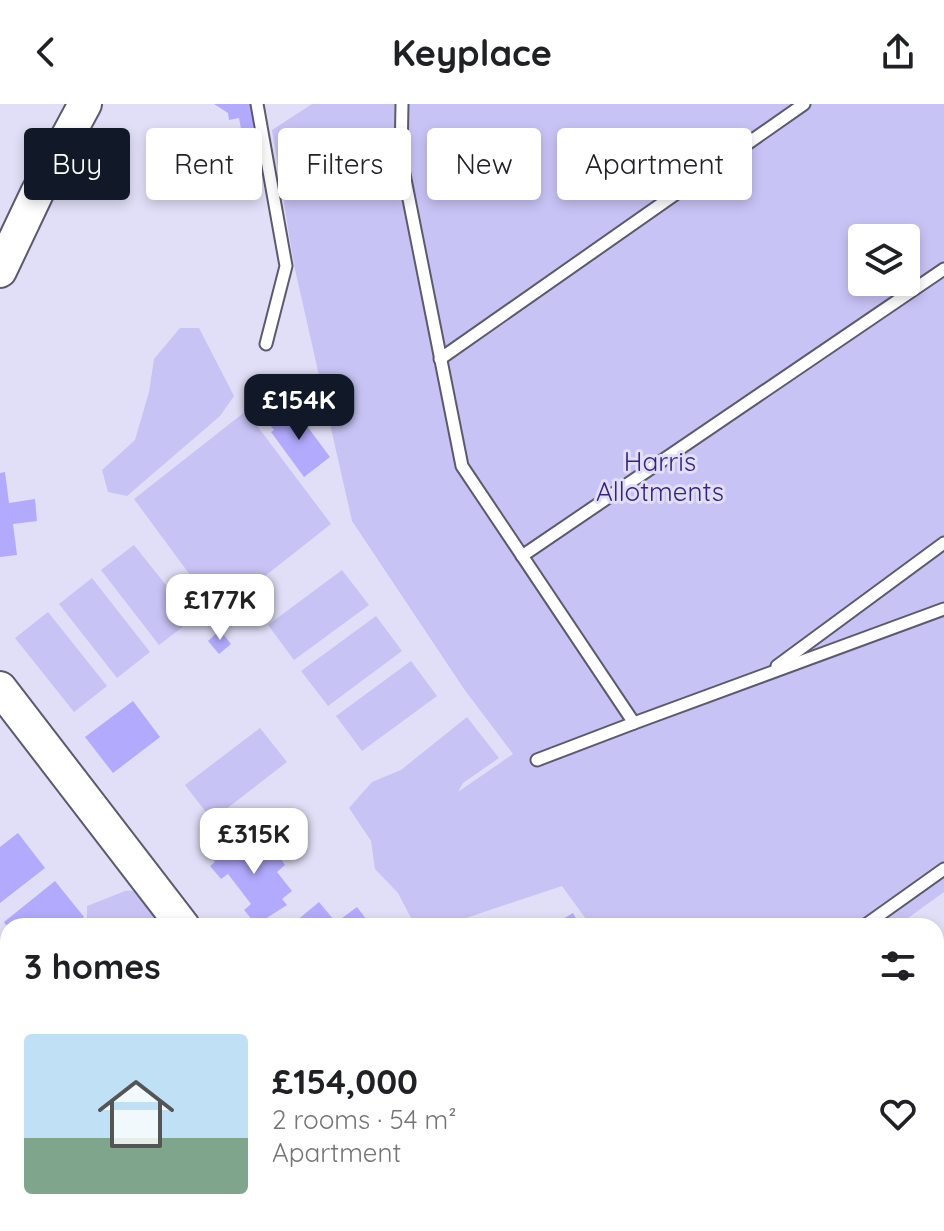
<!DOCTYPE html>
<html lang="en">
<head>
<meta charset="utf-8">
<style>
	body { margin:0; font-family:Quicksand,sans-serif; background:#f6f6f6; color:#202124; height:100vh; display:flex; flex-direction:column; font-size:30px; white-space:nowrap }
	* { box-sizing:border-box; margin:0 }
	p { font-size:26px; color:#757577 }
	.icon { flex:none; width:44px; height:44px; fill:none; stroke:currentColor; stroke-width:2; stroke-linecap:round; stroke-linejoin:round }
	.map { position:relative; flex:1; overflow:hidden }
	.side { position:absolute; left:0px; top:814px; width:944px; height:314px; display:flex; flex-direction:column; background:#fff; border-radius:24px 24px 0 0; box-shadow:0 4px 12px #0003 }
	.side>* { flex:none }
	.top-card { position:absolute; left:24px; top:24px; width:896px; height:72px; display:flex; gap:16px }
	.controls { position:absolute; left:848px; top:120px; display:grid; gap:16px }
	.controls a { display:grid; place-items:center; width:72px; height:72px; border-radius:8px; background:#fff; box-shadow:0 4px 12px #0003; font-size:40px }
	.price { position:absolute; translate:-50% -68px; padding:0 18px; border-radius:16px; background:#fff; color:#222; font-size:26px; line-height:52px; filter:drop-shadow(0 2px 4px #0008) }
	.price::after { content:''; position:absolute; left:50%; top:48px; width:24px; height:18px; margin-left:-12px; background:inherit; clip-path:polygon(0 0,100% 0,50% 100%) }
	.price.current { background:#111827; color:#fff }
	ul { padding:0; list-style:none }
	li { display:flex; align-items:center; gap:24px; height:200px; padding:0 24px }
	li+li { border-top:2px solid #e0e0e0 }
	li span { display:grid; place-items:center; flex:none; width:224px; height:160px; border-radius:8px; color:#555 }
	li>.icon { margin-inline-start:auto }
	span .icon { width:96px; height:96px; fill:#fffc; stroke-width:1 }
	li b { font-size:34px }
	h2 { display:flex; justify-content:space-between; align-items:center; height:96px; padding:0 24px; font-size:34px }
	.tag { padding:0 28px; border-radius:8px; background:#fff; box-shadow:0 4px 12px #0003; font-size:28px; line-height:72px }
	.tag.current { background:#111827; color:#fff }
	header { display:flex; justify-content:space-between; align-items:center; height:104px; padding:0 24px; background:#fff; font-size:36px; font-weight:700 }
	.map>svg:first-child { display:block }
</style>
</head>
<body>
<header><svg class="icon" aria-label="back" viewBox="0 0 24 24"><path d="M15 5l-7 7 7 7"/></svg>Keyplace<svg class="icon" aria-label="share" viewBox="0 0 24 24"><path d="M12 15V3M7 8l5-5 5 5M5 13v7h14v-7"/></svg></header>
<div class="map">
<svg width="944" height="1127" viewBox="0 0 944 1127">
	<rect width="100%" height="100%" fill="#e1dff7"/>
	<!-- green -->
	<g fill="#c7c3f5" fill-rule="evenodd">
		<path d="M312,0H944V788L897,822H591L562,782L457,817L456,822H435L434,818H413L398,789L375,765L371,737L349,704L372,678L401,666L467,613L499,654L463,679L458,688L513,650L464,585L352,417L294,161L272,26ZM862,134H906V178H862Z"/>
		<path d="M180,224H199L234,292L220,312L127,392L108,388L102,366L135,336L149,288L154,255Z"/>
		<path d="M246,307L331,420L218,509L134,395Z"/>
		<path d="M134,441L193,515L159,541L101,466Z"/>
		<path d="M342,466L369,501L294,556L268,521Z"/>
		<path d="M92,474L150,548L117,574L59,500Z"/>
		<path d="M48,508L107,582L74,608L15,534Z"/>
		<path d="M376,512L402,547L328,602L301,567Z"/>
		<path d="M411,557L437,592L362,647L336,612Z"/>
		<path d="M260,624L287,658L212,716L185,681Z"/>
		<path d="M144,786L157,813V822H87V802L125,787Z"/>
	</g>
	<!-- building -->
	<g fill="#b2aafd">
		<path d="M214,0H254L259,27L242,30L239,14L229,16L228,9Z"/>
		<path d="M292,302L330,353L304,373L271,328L274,326L269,320Z"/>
		<path d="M5,368L9,399L35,395L37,417L13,420L17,451L0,453V369Z"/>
		<path d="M220,526L231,540L219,550L208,537Z"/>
		<path d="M133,597L160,633L113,669L85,633Z"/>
		<path d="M18,729L45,764L0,799V743Z"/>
		<path d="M247,730L264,751L268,748L271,752L276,748L285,761L277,768L292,787L282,795L287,801L262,817L259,814L254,818L244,806L251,800L228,770L221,775L210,762L215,758L212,754L226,743L224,740L232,733L236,739Z"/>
		<path d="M55,777L84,813L74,822H35L31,817L25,822H7L4,818Z"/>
		<path d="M319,798L339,822H290Z"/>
		<path d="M357,803L370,820L367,822H348L342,814Z"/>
		<path d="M573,809L580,822H535L547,815L551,822Z"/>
		<path d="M936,839L944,851V863L936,868Z"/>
		<path d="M8,961V1006L0,1001V965L4,968Z"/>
		<path d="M2,1064L8,1068V1098L0,1110V1067Z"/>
		<path d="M280,1120H311L317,1127H282L277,1122Z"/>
		<path d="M495,1120H543L549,1127H501Z"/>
		<path d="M747,1120H799L789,1127H752Z"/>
	</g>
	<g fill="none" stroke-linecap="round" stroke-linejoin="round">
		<defs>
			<g id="lane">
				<path d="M257,0L286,162L266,240"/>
				<path d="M402,0L401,55L462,362L634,619L944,505"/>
				<path d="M440,255L804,0"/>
				<path d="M522,452L944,165"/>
				<path d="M777,562L944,439"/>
				<path d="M537,656L634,619"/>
				<path d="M864,822L944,765"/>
				<path d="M0,1022L8,1029"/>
			</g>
			<g id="street">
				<path d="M936,935L944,929"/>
				<path d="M891,1120L897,1127"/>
				<path d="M77,1127L82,1120"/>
				<path d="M647,1127L658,1120"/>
			</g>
			<g id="secondary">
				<path d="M0,167L37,89L85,0"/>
				<path d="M0,584L183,822"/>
				<path d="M411,1120L416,1127"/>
			</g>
		</defs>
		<!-- lane casing -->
		<use href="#lane" stroke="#5c5a6e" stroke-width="15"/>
		<!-- street casing -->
		<use href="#street" stroke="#5c5a6e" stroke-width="26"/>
		<!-- secondary casing -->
		<use href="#secondary" stroke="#5c5a6e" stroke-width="36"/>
		<!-- lane -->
		<use href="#lane" stroke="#fff" stroke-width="11"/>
		<!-- street -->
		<use href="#street" stroke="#fff" stroke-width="22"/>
		<!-- secondary -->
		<use href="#secondary" stroke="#fff" stroke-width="32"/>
	</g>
	<g text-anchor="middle" stroke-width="6" stroke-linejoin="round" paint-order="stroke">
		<!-- park labels -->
		<g font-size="26" fill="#3b2281" stroke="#e1dff7">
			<text x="660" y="367">Harris<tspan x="660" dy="30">Allotments</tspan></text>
		</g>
	</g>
</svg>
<div class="controls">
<a><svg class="icon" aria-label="layers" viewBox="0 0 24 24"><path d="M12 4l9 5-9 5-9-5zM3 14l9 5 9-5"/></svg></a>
</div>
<b class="price current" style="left:299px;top:338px">£154K</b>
<b class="price" style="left:220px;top:538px">£177K</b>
<b class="price" style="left:254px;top:772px">£315K</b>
<div class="top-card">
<a class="tag current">Buy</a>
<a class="tag">Rent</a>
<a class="tag">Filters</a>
<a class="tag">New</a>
<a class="tag">Apartment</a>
</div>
<section class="side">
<h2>3 homes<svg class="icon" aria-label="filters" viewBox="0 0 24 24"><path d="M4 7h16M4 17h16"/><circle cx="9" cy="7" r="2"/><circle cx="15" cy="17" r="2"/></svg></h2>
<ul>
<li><span style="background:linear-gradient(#bfe0f5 65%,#7fa58c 0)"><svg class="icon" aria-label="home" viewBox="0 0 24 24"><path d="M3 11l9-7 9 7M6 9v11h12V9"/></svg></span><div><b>£154,000</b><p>2 rooms · 54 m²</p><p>Apartment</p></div><svg class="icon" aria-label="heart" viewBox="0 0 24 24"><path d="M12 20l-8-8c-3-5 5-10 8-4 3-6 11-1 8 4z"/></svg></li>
</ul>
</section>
</div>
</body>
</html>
